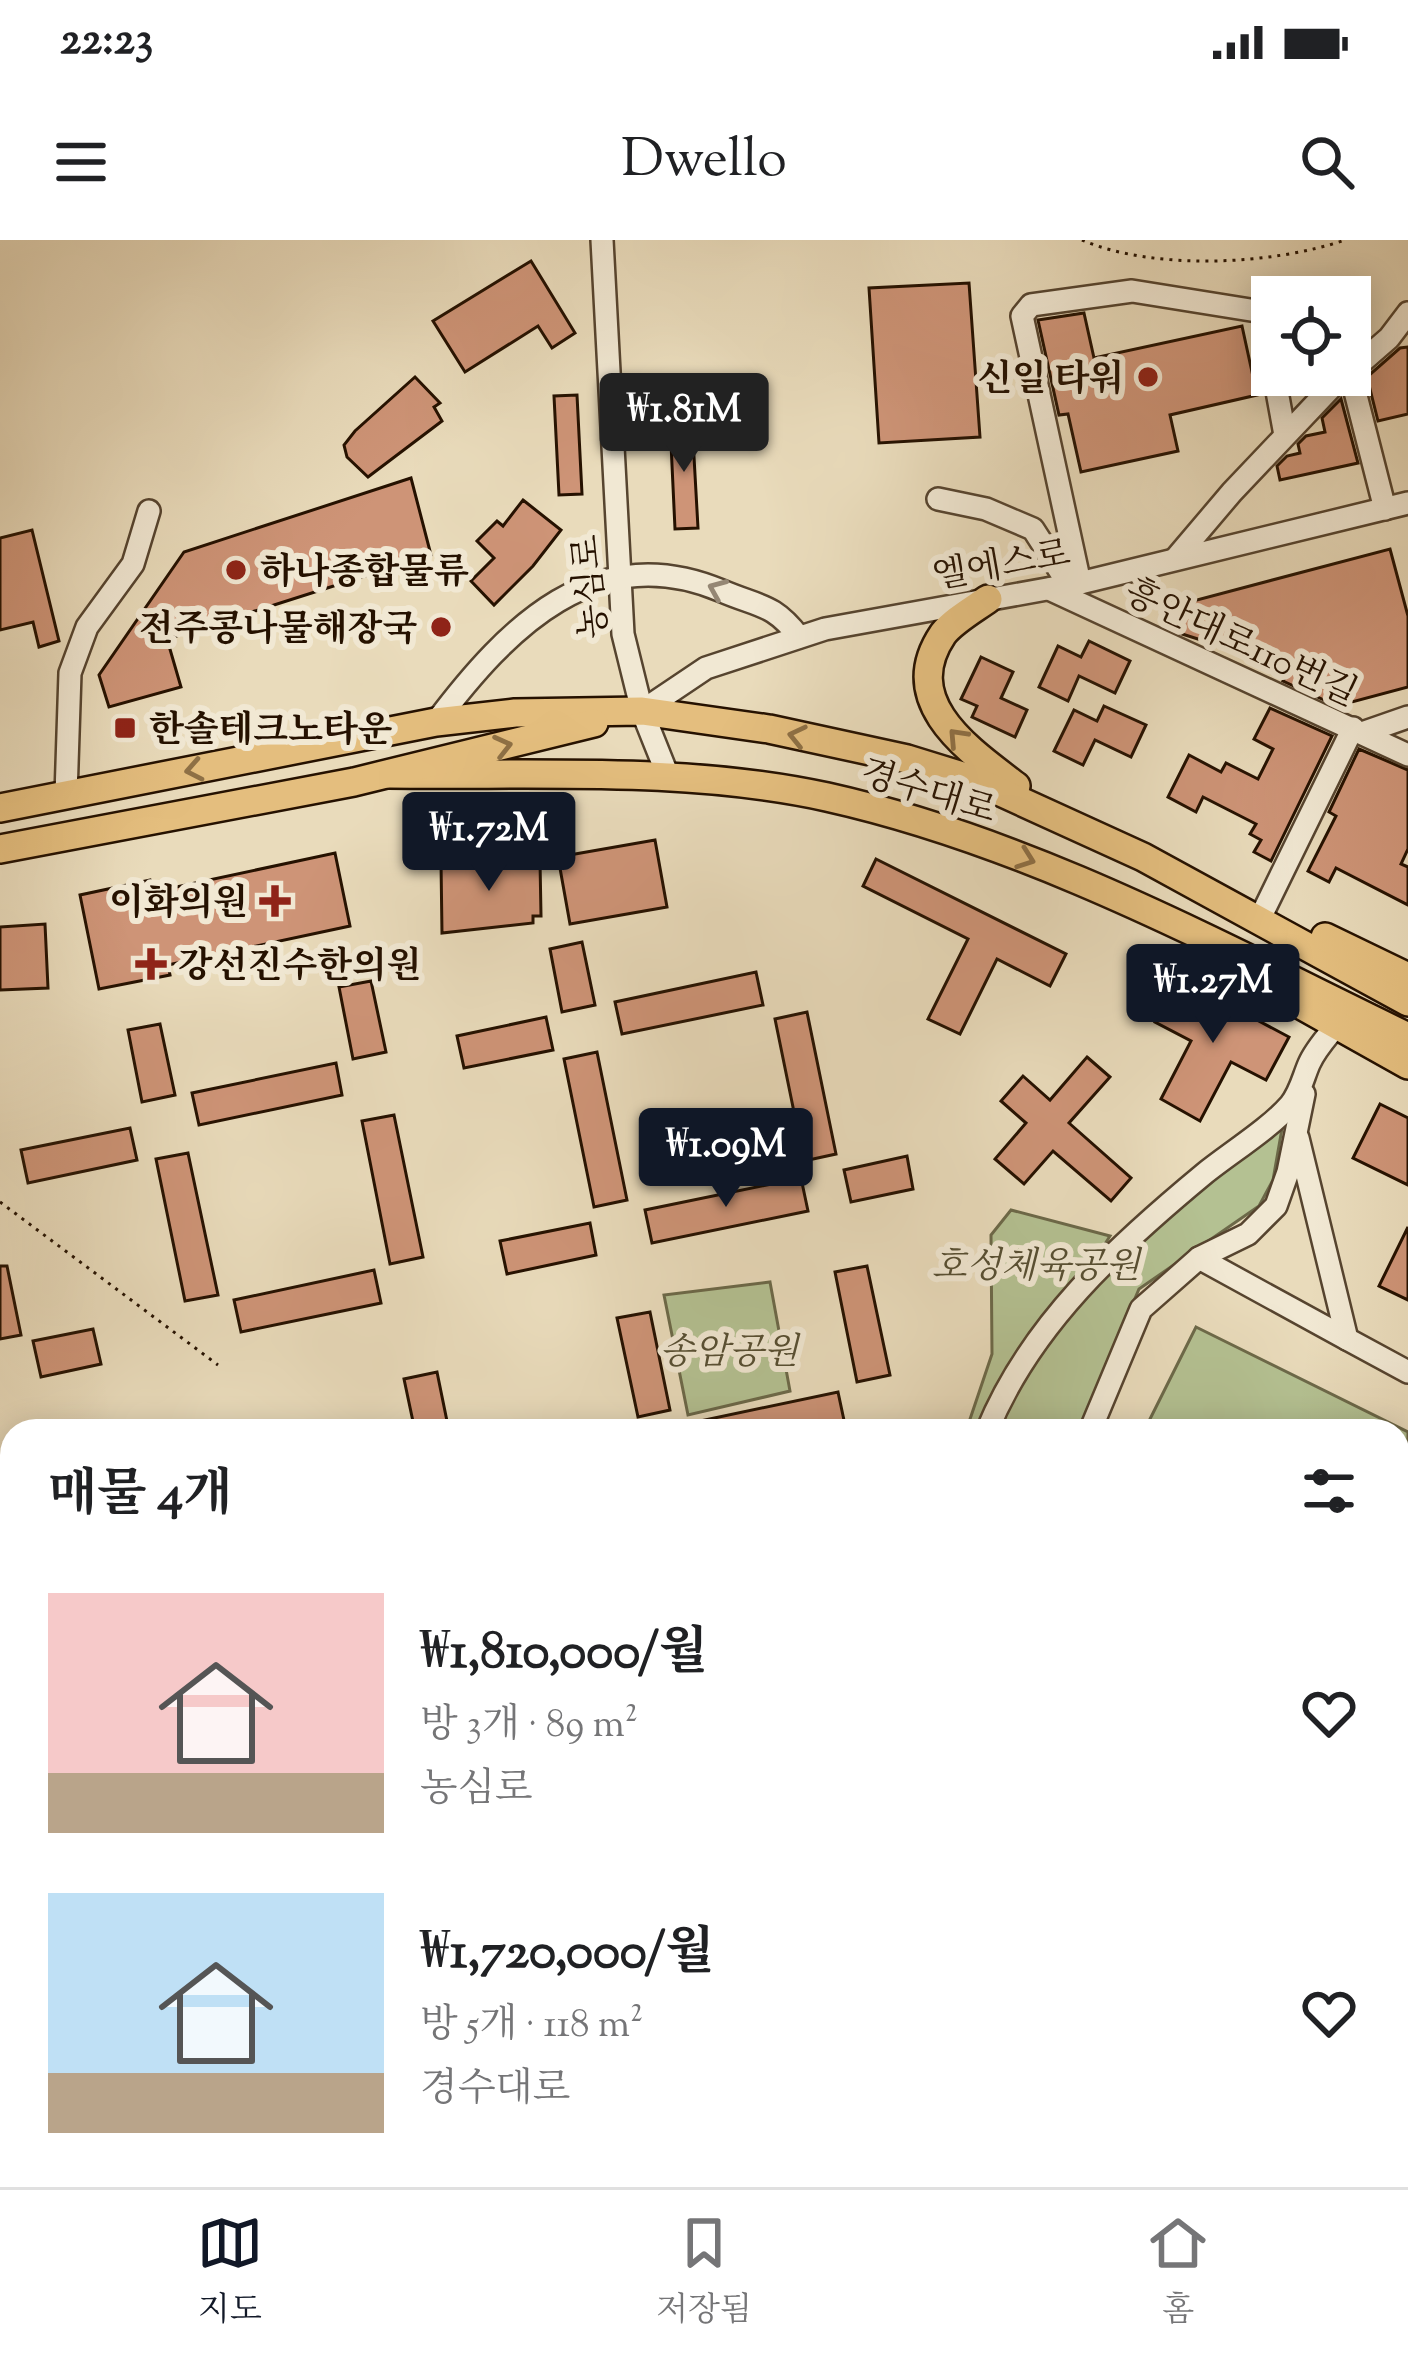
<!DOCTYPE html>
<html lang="ko">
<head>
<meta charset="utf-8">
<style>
	body { margin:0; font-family:"Sorts Mill Goudy","Noto Serif KR",serif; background:#f6f6f6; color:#202124; height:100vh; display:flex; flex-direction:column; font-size:45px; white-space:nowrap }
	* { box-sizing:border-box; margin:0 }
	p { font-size:39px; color:#757577 }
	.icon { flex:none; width:66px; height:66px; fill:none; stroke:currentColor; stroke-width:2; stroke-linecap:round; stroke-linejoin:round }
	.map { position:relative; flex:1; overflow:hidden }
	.drawer { position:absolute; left:0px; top:1179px; width:1410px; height:768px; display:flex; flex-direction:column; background:#fff; border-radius:36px 36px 0 0; box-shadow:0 6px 30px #0003 }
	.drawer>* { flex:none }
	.buttons { position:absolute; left:1251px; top:36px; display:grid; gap:24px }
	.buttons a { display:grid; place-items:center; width:120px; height:120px; border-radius:0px; background:#fff; box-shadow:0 6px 30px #0003; font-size:60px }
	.price { position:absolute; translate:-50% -102px; padding:0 27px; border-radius:12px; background:#111827; color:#fff; font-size:39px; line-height:78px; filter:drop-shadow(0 3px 6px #0008) }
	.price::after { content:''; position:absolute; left:50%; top:72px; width:36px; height:27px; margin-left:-18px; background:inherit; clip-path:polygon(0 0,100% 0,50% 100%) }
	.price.current { background:#222; color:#fff }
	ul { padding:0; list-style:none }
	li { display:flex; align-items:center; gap:36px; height:300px; padding:0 48px }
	li span { display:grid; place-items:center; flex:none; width:336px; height:240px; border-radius:0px; color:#555 }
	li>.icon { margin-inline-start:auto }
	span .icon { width:144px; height:144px; fill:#fffc; stroke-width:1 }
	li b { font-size:51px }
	h2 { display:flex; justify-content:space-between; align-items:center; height:144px; padding:0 48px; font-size:51px }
	.status { display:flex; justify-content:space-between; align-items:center; height:84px; padding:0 60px; background:#fff; direction:ltr }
	.status svg { height:33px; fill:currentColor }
	header { display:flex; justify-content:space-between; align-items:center; height:156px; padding:0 48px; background:#fff; font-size:54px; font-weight:600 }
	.tab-bar { display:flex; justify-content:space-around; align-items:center; height:168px; border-top:3px solid #e0e0e0; background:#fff; font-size:33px; color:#757577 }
	.tab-bar a { display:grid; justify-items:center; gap:6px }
	.tab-bar .current { color:#111827 }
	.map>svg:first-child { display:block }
</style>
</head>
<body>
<div class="status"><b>22:23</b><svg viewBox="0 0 49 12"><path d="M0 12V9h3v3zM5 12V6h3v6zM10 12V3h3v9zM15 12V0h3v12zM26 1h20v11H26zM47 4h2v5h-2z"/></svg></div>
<header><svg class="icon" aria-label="menu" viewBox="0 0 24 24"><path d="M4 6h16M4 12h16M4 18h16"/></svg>Dwello<svg class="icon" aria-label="search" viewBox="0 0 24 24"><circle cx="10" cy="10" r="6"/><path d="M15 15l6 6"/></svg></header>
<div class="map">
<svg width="1408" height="1947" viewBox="0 0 1408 1947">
	<rect width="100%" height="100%" fill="#e9dbbb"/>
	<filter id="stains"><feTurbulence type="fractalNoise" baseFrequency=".00167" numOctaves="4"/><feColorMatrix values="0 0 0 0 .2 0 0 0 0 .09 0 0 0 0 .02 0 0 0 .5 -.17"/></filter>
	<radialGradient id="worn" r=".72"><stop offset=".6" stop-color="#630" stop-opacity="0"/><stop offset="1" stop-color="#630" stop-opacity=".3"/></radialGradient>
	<!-- green -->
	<g fill="#b4c192" stroke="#6c6949" stroke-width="3">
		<path d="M1283,883L1273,940L1259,966L1139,1049L1079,1191H999C1048,1066 1178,962 1283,883Z"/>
		<path d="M1011,970L1110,996L987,1191H966L992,1114L991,995Z"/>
		<path d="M770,1042L790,1151L688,1175L664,1055Z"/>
		<path d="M1196,1087L1408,1192V1374L1398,1394V1191H1144Z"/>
		<path d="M12,1386V1517L0,1518V1390Z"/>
		<path d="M708,1935H935L954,1947H714Z"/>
	</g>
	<!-- building -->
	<g fill="#ce9477" stroke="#251100" stroke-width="3">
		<path d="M531,21L575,93L552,108L538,86L465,132L433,81Z"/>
		<path d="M969,43L980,197L879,203L869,48Z"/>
		<path d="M1084,73L1094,118L1242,86L1257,155L1170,175L1178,211L1081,232L1068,174L1059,175L1038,80Z"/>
		<path d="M1408,107V174L1378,181L1367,137L1400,108Z"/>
		<path d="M415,137L440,163L434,167L442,181L368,237L347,217L344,205L355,191Z"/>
		<path d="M577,155L582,254L559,255L554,156Z"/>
		<path d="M1341,159L1358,223L1280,240L1277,226L1287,216L1300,213L1298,204L1306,196L1325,192L1322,178Z"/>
		<path d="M692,181L698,288L675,289L670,182Z"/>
		<path d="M411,238L431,315L167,399L181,447L109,467L99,435L184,312Z"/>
		<path d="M523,260L561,290L533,326L494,365L471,341L494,318L477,301L497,281L503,286Z"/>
		<path d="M32,290L59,401L39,407L33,382L0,390V298Z"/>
		<path d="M1390,309L1408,376V447L1337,466L1283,441L1286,435L1221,400L1223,407L1179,393L1174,366Z"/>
		<path d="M1089,401L1130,421L1115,453L1079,436L1068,461L1039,447L1058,406L1081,417Z"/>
		<path d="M981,417L1013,432L1001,458L1027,470L1015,497L972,477L977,466L961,459Z"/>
		<path d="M1104,466L1146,485L1131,517L1095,500L1083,525L1054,511L1074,470L1097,481Z"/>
		<path d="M1270,468L1332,496L1271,621L1254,612L1261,600L1250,594L1256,584L1203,557L1196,572L1168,557L1189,515L1221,532L1226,523L1258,539L1273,509L1254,499Z"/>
		<path d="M1359,509L1408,530V609L1401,624L1408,627V665L1336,628L1329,642L1308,631L1336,576L1329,572Z"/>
		<path d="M655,600L667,667L570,684L558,617Z"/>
		<path d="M335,613L350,686L168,725L170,735L99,749L80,655L150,640L153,652Z"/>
		<path d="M876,619L1066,714L1050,746L997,719L960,794L928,779L968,699L863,646Z"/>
		<path d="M540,621L541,676H533V683L442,693L441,622Z"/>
		<path d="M45,684L48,748L0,750V687Z"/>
		<path d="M582,702L595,765L562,772L550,709Z"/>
		<path d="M756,732L763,765L622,794L615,762Z"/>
		<path d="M1178,738L1289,797L1266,840L1231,822L1200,881L1161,859L1191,801L1155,782Z"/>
		<path d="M371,741L386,812L353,819L339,747Z"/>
		<path d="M807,772L836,914L804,921L775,779Z"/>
		<path d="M546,777L553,810L464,828L457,796Z"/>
		<path d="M160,784L175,855L142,862L128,790Z"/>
		<path d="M597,812L627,960L594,967L564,819Z"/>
		<path d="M1087,817L1110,837L1069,883L1131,938L1111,961L1053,911L1024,944L995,919L1026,883L1001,861L1023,836L1050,860Z"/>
		<path d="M336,823L342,855L199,885L192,853Z"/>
		<path d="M1380,864L1408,878V945L1353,918Z"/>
		<path d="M394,875L423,1017L390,1024L362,881Z"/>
		<path d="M130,888L137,920L28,943L21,910Z"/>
		<path d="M188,913L218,1055L185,1061L156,919Z"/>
		<path d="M907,916L913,949L851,962L844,930Z"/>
		<path d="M801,938L808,971L652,1003L645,970Z"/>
		<path d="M590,983L596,1015L507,1034L500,1001Z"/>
		<path d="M1408,987V1060L1379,1046Z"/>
		<path d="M0,1026H7L21,1095L0,1099Z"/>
		<path d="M867,1026L890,1135L857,1142L835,1032Z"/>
		<path d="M374,1030L381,1063L241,1092L234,1060Z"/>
		<path d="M650,1072L670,1170L638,1177L617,1078Z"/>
		<path d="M93,1089L101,1124L41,1137L33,1101Z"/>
		<path d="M437,1132L449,1191H415L404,1139Z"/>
		<path d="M838,1152L845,1185L815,1191H686V1184Z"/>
	</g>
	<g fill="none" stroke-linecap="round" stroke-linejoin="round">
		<defs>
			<g id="minor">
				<path d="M602,0L623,394L642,471L668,536"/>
				<path d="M1350,132L1385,269"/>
				<path d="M1350,132L1389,98L1408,73"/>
				<path d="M1274,135L1285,195"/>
				<path d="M938,259L986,269L1033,289L1069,345"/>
				<path d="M1176,318L1232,252L1343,135"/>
				<path d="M1080,343L1022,76L1031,65L1132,51L1263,72L1272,125"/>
				<path d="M1049,349L1408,515"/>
				<path d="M642,471L706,428L825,389L1080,343L1408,263"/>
				<path d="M436,482C507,388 595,297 722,351C759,367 773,363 799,397"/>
				<path d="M1362,493L1408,477"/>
				<path d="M66,555L70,433L87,387L133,324L149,271"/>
				<path d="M1265,668L1353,488"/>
				<path d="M1298,898L1347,1099L1408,1132"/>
				<path d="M1199,1018L1347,1099"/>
				<path d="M987,1191C1030,1085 1117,1006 1204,934C1230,913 1269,889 1290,865C1300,853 1303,838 1309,824C1315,810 1326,798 1335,787"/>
				<path d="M1090,1191L1141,1069L1199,1018L1248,994L1276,966L1288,932L1304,854"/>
				<path d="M1398,1439L1408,1423"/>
				<path d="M0,1569L12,1568"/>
				<path d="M0,1805L12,1819"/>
				<path d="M113,1935L123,1947"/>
				<path d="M152,1947L171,1935"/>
				<path d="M1094,1947L1099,1935"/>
			</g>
			<g id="major">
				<path d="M988,359C974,369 953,381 943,394C897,462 969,510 1016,546"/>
				<path d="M389,534C534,536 684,526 827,557C1033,603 1220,706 1408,797"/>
				<path d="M0,568L436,482L515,473L642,471L769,489L907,519L972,539L1143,617L1408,762"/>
				<path d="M0,609L354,542L594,483"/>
				<path d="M1325,697L1408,737"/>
				<path d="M1276,751L1408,825"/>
			</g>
		</defs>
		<!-- minor casing -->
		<use href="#minor" stroke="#56442f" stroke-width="26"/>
		<!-- major casing -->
		<use href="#major" stroke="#251100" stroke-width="32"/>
		<!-- path -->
		<g stroke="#251100" stroke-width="3" stroke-dasharray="3 6" stroke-linecap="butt">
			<path d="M1082,0C1154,31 1272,25 1345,0"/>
			<path d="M0,962L218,1125"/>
		</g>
		<!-- minor -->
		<use href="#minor" stroke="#f1e8d3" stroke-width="21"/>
		<!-- major -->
		<use href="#major" stroke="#e4be7e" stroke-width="27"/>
	</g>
	<!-- one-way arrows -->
	<defs><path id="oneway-chevron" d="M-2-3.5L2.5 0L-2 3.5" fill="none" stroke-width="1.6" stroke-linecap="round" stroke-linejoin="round" transform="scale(3)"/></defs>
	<use stroke="#958774" href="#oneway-chevron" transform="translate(717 349) rotate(-157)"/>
	<g stroke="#8e7045">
		<use href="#oneway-chevron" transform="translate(797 496) rotate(-167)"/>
		<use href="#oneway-chevron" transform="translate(957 497) rotate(-133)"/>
		<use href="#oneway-chevron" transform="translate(503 506) rotate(-14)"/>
		<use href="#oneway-chevron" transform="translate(194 530) rotate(169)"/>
		<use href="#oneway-chevron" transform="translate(1026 619) rotate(20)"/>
	</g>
	<!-- markers -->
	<g fill="#8f2418" stroke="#f1e8d3" stroke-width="4.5">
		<circle cx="1148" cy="137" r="12"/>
		<circle cx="236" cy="330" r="12"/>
		<circle cx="441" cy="387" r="12"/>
		<rect x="113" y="476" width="24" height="24" rx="6"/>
		<path d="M269 643h12v12h12v12h-12v12h-12v-12h-12v-12h12z"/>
		<path d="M145 706h12v12h12v12h-12v12h-12v-12h-12v-12h12z"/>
	</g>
	<g text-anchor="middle" stroke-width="12" stroke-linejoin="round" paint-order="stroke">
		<!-- poi labels -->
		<g font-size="36" font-weight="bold" fill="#251100" stroke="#f1e8d3" text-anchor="end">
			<text x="1124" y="150">신일 타워</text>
			<text x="260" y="343" text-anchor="start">하나종합물류</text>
			<text x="417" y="400">전주콩나물해장국</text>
			<text x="149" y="501" text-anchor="start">한솔테크노타운</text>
			<text x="248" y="674">이화의원</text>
			<text x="178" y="737" text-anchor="start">강선진수한의원</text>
		</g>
		<!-- street labels -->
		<g font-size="36" fill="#251100" stroke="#f1e8d3">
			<text transform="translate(1001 323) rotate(-10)" y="13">엘에스로</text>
			<text transform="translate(588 347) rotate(-95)" y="13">농심로</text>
			<text transform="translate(1242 401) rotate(25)" y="13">흥안대로110번길</text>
			<text transform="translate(929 550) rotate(17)" y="13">경수대로</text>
		</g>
		<!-- park labels -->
		<g font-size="36" font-style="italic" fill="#574f33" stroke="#f1e8d3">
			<text x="1036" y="1037">호성체육공원</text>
			<text x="729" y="1123">송암공원</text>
		</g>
	</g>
	<rect width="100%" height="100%" filter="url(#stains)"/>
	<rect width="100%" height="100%" fill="url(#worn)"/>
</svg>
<div class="buttons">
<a><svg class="icon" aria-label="locate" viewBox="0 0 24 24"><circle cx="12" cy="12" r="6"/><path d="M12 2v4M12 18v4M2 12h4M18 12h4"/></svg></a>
</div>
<b class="price current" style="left:684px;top:235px">₩1.81M</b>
<b class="price" style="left:489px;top:654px">₩1.72M</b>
<b class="price" style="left:1213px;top:806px">₩1.27M</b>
<b class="price" style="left:726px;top:970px">₩1.09M</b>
<section class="drawer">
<h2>매물 4개<svg class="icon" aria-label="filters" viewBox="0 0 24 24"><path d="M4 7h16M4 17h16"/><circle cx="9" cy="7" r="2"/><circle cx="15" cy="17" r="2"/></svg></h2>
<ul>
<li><span style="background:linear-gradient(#f6c9c9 75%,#b9a48a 0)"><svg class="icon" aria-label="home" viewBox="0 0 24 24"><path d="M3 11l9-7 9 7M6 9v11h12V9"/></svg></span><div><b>₩1,810,000/월</b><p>방 3개 · 89 m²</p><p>농심로</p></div><svg class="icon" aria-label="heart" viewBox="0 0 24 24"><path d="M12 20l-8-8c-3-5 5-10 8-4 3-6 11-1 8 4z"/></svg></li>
<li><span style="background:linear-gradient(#bfe0f5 75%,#b9a48a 0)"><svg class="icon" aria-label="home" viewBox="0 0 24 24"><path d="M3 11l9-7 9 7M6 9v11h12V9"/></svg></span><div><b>₩1,720,000/월</b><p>방 5개 · 118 m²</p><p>경수대로</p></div><svg class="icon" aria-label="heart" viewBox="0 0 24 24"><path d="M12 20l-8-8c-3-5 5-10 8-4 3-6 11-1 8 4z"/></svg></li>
</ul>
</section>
</div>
<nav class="tab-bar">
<a class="current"><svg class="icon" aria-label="map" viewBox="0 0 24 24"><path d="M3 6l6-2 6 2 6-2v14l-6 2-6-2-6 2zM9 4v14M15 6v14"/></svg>지도</a>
<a><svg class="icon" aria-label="saved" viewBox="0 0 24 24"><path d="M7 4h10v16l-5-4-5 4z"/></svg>저장됨</a>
<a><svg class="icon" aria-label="home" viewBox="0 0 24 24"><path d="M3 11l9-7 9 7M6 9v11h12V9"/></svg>홈</a>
</nav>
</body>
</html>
